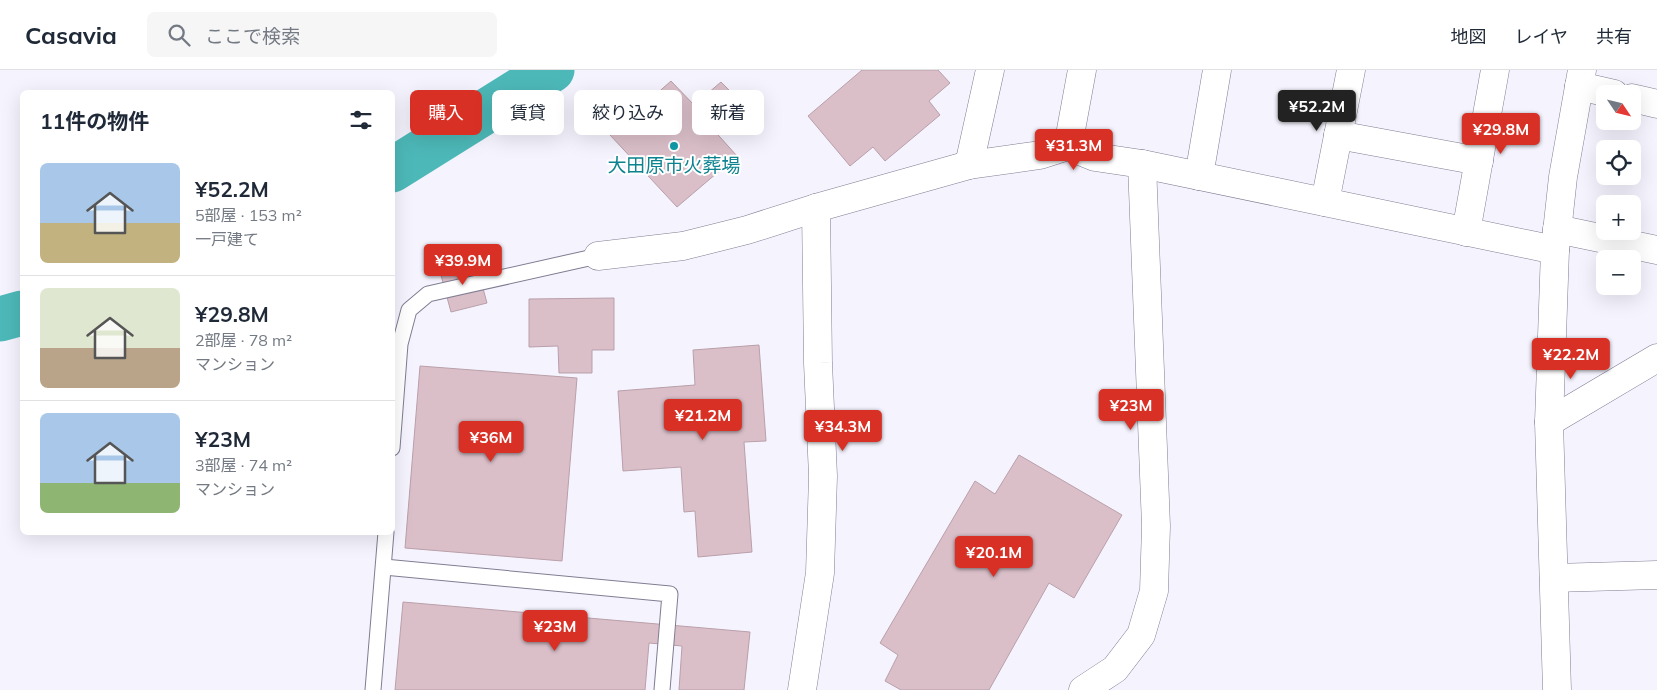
<!DOCTYPE html>
<html lang="ja">
<head>
<meta charset="utf-8">
<style>
	body { margin:0; font-family:Mulish,"Noto Sans JP",sans-serif; background:#f6f6f7; color:#1f2937; height:100vh; display:flex; flex-direction:column; font-size:19px; white-space:nowrap }
	* { box-sizing:border-box; margin:0 }
	p { font-size:16px; color:#747a83 }
	.icon { flex:none; width:28px; height:28px; fill:none; stroke:currentColor; stroke-width:2; stroke-linecap:round; stroke-linejoin:round }
	.map { position:relative; flex:1; overflow:hidden }
	.details { position:absolute; left:20px; top:20px; width:375px; height:445px; display:flex; flex-direction:column; background:#fff; border-radius:8px; box-shadow:0 5px 20px #0002 }
	.details>* { flex:none }
	.guide { position:absolute; left:410px; top:20px; width:475px; height:45px; display:flex; gap:10px }
	.needle { width:32px; rotate:125deg }
	.fabs { position:absolute; left:1596px; top:15px; display:grid; gap:10px }
	.fabs a { display:grid; place-items:center; width:45px; height:45px; border-radius:8px; background:#fff; box-shadow:0 5px 20px #0002; font-size:25px }
	.price { position:absolute; translate:-50% -42px; padding:0 11px; border-radius:5px; background:#d93025; color:#fff; font-size:16px; line-height:32px; filter:drop-shadow(0 1px 2px #0008) }
	.price::after { content:''; position:absolute; left:50%; top:30px; width:15px; height:11px; margin-left:-8px; background:inherit; clip-path:polygon(0 0,100% 0,50% 100%) }
	.price.current { background:#222; color:#fff }
	ul { padding:0; list-style:none }
	li { display:flex; align-items:center; gap:15px; height:125px; padding:0 20px }
	li+li { border-top:1px solid #e0e1e3 }
	li span { display:grid; place-items:center; flex:none; width:140px; height:100px; border-radius:8px; color:#555 }
	li>.icon { margin-inline-start:auto }
	span .icon { width:60px; height:60px; fill:#fffc; stroke-width:1 }
	li b { font-size:21px }
	h2 { display:flex; justify-content:space-between; align-items:center; height:60px; padding:0 20px; font-size:21px }
	.chip { padding:0 18px; border-radius:8px; background:#fff; box-shadow:0 5px 20px #0002; font-size:18px; line-height:45px }
	.chip.current { background:#d93025; color:#fff }
	header { display:flex; align-items:center; gap:30px; box-sizing:border-box; height:70px; padding:0 25px; background:#fff; border-bottom:1px solid #e0e1e3 }
	header strong { font-size:24px }
	nav { display:flex; gap:28px; margin-inline-start:auto; font-size:18px }
	.search { width:350px; height:45px; background:#f6f6f7; display:flex; align-items:center; gap:12px; box-sizing:border-box; padding:0 18px; border-radius:8px; color:#747a83; font-size:19px }
	.map>svg:first-child { display:block }
</style>
</head>
<body>
<header>
<strong>Casavia</strong>
<div class="search"><svg class="icon" aria-label="search" viewBox="0 0 24 24"><circle cx="10" cy="10" r="6"/><path d="M15 15l6 6"/></svg>ここで検索</div>
<nav><a>地図</a><a>レイヤ</a><a>共有</a></nav>
</header>
<div class="map">
<svg width="1657" height="620" viewBox="0 0 1657 620">
	<rect width="100%" height="100%" fill="#f5f4fe"/>
	<g fill="none" stroke-linecap="round" stroke-linejoin="round">
		<!-- river -->
		<g stroke="#4db8b8" stroke-width="45">
			<path d="M392,100L552,0"/>
			<path d="M0,249L22,243"/>
		</g>
	</g>
	<!-- building -->
	<g fill="#dabfc9" stroke="#b99fa9">
		<path d="M862,0H938L950,13L929,31L940,45L885,91L873,77L850,96L808,46Z"/>
		<path d="M671,11L694,35L721,12L741,32L711,57L737,86L677,137L610,65Z"/>
		<path d="M475,189L487,233L451,242L439,198Z"/>
		<path d="M614,228V280H592V303H559L558,276L529,277V229Z"/>
		<path d="M759,275L766,371L744,372L752,482L698,487L695,441L684,442L681,397L623,401L618,321L695,315L693,280Z"/>
		<path d="M420,296L577,308L562,491L405,478Z"/>
		<path d="M1019,385L1122,445L1074,528L1049,513L989,620H901L885,611L898,585L880,573L975,411L995,424Z"/>
		<path d="M403,532L750,562L744,620H679L682,576L649,573L645,620H395Z"/>
	</g>
	<g fill="none" stroke-linecap="round" stroke-linejoin="round">
		<defs>
			<g id="service">
				<path d="M392,378L400,274L409,240L428,224L598,186"/>
				<path d="M384,497L670,524L662,620"/>
				<path d="M373,620L386,462"/>
			</g>
			<g id="minor">
				<path d="M1579,16L1614,24"/>
				<path d="M1632,28L1657,34"/>
				<path d="M1338,65L1479,91"/>
				<path d="M1068,76L1082,0"/>
				<path d="M1199,106L1217,0"/>
				<path d="M1325,132L1351,0"/>
				<path d="M1557,159L1657,180"/>
				<path d="M1466,162L1495,0"/>
				<path d="M1554,508L1657,505"/>
				<path d="M1083,620L1115,599L1141,565L1154,521L1156,456L1142,94"/>
			</g>
			<g id="tertiary">
				<path d="M969,95L990,0"/>
				<path d="M598,186L683,176L747,160L816,138L969,95L1040,85L1068,76L1095,87L1142,94L1555,180"/>
				<path d="M1549,352L1657,288"/>
				<path d="M802,620L820,503L823,406L818,293L816,138"/>
				<path d="M1557,620L1549,352L1555,180L1563,107L1582,0"/>
			</g>
		</defs>
		<!-- service casing -->
		<use href="#service" stroke="#807d93" stroke-width="17"/>
		<!-- minor casing -->
		<use href="#minor" stroke="#807d93" stroke-width="29"/>
		<!-- tertiary casing -->
		<use href="#tertiary" stroke="#807d93" stroke-width="29"/>
		<!-- service -->
		<use href="#service" stroke="#fff" stroke-width="15"/>
		<!-- minor -->
		<use href="#minor" stroke="#fff" stroke-width="28"/>
		<!-- tertiary -->
		<use href="#tertiary" stroke="#fff" stroke-width="28"/>
	</g>
	<!-- markers -->
	<circle fill="#0f9aa8" stroke="#fff" stroke-width="2" cx="674" cy="76" r="5"/>
	<g text-anchor="middle" stroke-width="4" stroke-linejoin="round" paint-order="stroke">
		<!-- culture labels -->
		<g font-size="19" fill="#0d838f" stroke="#fff">
			<text x="674" y="102">大田原市火葬場</text>
		</g>
	</g>
</svg>
<div class="fabs">
<a><svg class="needle" viewBox="-14 -14 28 28"><path d="M0-13l5 13h-10z" fill="#e53935"/><path d="M0 13l5-13h-10z" fill="#747a83"/></svg></a>
<a><svg class="icon" aria-label="locate" viewBox="0 0 24 24"><circle cx="12" cy="12" r="6"/><path d="M12 2v4M12 18v4M2 12h4M18 12h4"/></svg></a>
<a>+</a>
<a>−</a>
</div>
<b class="price current" style="left:1317px;top:62px">¥52.2M</b>
<b class="price" style="left:1501px;top:85px">¥29.8M</b>
<b class="price" style="left:1074px;top:101px">¥31.3M</b>
<b class="price" style="left:463px;top:216px">¥39.9M</b>
<b class="price" style="left:1571px;top:310px">¥22.2M</b>
<b class="price" style="left:1131px;top:361px">¥23M</b>
<b class="price" style="left:703px;top:371px">¥21.2M</b>
<b class="price" style="left:843px;top:382px">¥34.3M</b>
<b class="price" style="left:491px;top:393px">¥36M</b>
<b class="price" style="left:994px;top:508px">¥20.1M</b>
<b class="price" style="left:555px;top:582px">¥23M</b>
<div class="guide">
<a class="chip current">購入</a>
<a class="chip">賃貸</a>
<a class="chip">絞り込み</a>
<a class="chip">新着</a>
</div>
<section class="details">
<h2>11件の物件<svg class="icon" aria-label="filters" viewBox="0 0 24 24"><path d="M4 7h16M4 17h16"/><circle cx="9" cy="7" r="2"/><circle cx="15" cy="17" r="2"/></svg></h2>
<ul>
<li><span style="background:linear-gradient(#a9c7e8 60%,#c2b280 0)"><svg class="icon" aria-label="home" viewBox="0 0 24 24"><path d="M3 11l9-7 9 7M6 9v11h12V9"/></svg></span><div><b>¥52.2M</b><p>5部屋 · 153 m²</p><p>一戸建て</p></div></li>
<li><span style="background:linear-gradient(#dfe7d0 60%,#b9a48a 0)"><svg class="icon" aria-label="home" viewBox="0 0 24 24"><path d="M3 11l9-7 9 7M6 9v11h12V9"/></svg></span><div><b>¥29.8M</b><p>2部屋 · 78 m²</p><p>マンション</p></div></li>
<li><span style="background:linear-gradient(#a9c7e8 70%,#8fb573 0)"><svg class="icon" aria-label="home" viewBox="0 0 24 24"><path d="M3 11l9-7 9 7M6 9v11h12V9"/></svg></span><div><b>¥23M</b><p>3部屋 · 74 m²</p><p>マンション</p></div></li>
</ul>
</section>
</div>
</body>
</html>
